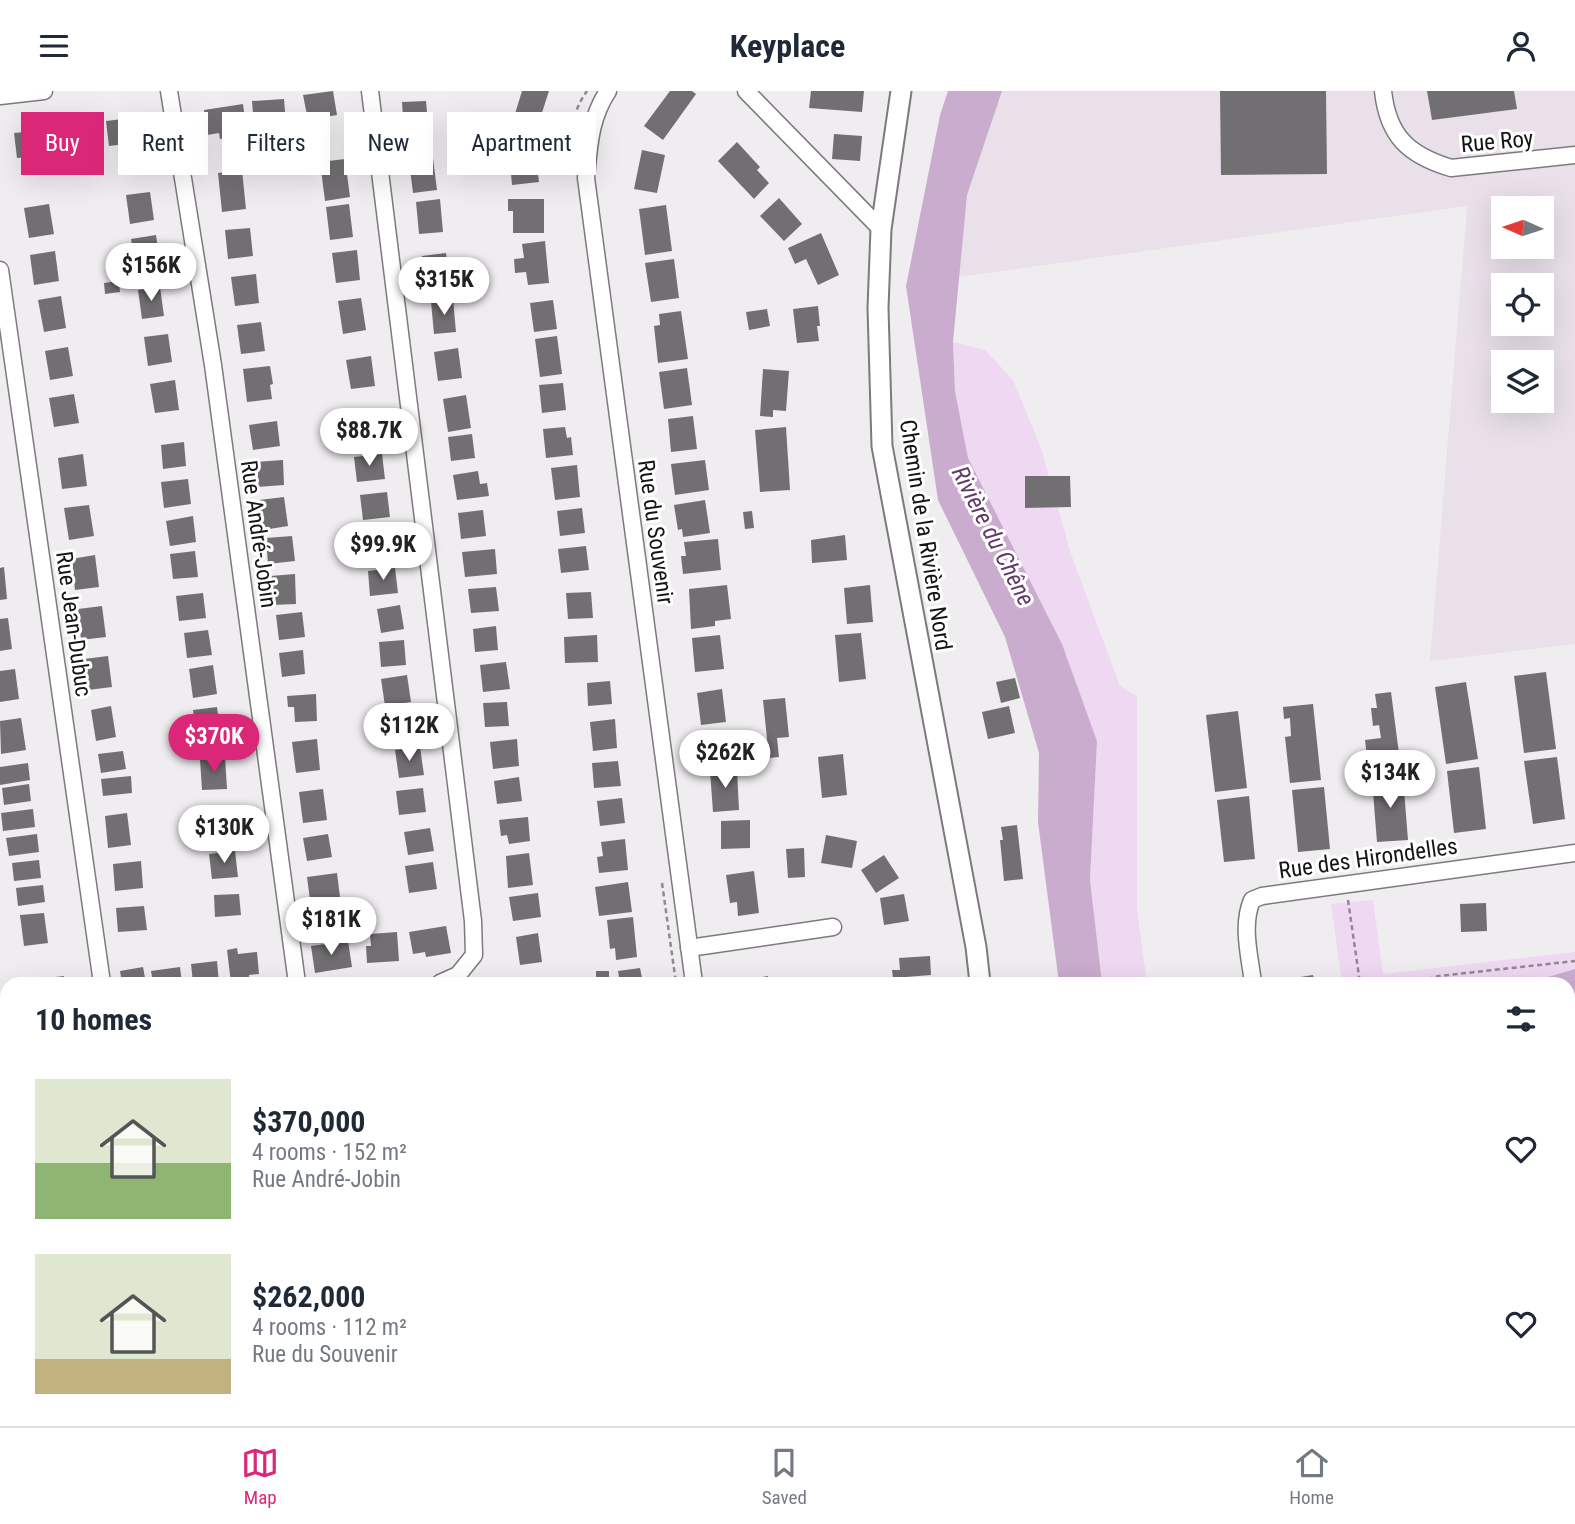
<!DOCTYPE html>
<html lang="en">
<head>
<meta charset="utf-8">
<style>
	body { margin:0; font-family:"Roboto Condensed",sans-serif; background:#f2f2f3; color:#1f2937; height:100vh; display:flex; flex-direction:column; font-size:26px; white-space:nowrap }
	* { box-sizing:border-box; margin:0 }
	p { font-size:23px; color:#747a83 }
	.icon { flex:none; width:38px; height:38px; fill:none; stroke:currentColor; stroke-width:2; stroke-linecap:round; stroke-linejoin:round }
	.map { position:relative; flex:1; overflow:hidden }
	.panel { position:absolute; left:0px; top:886px; width:1575px; height:450px; display:flex; flex-direction:column; background:#fff; border-radius:21px 21px 0 0; box-shadow:0 7px 28px #0002 }
	.panel>* { flex:none }
	.hud { position:absolute; left:21px; top:21px; width:700px; height:63px; display:flex; gap:14px }
	.needle { width:46px; rotate:273deg }
	.controls { position:absolute; left:1491px; top:105px; display:grid; gap:14px }
	.controls a { display:grid; place-items:center; width:63px; height:63px; border-radius:0px; background:#fff; box-shadow:0 7px 28px #0002; font-size:35px }
	.price { position:absolute; translate:-50% -60px; padding:0 16px; border-radius:24px; background:#fff; color:#222; font-size:23px; line-height:46px; filter:drop-shadow(0 2px 4px #0008) }
	.price::after { content:''; position:absolute; left:50%; top:42px; width:21px; height:16px; margin-left:-10px; background:inherit; clip-path:polygon(0 0,100% 0,50% 100%) }
	.price.on { background:#db2777; color:#fff }
	ul { padding:0; list-style:none }
	li { display:flex; align-items:center; gap:21px; height:175px; padding:0 35px }
	li span { display:grid; place-items:center; flex:none; width:196px; height:140px; border-radius:0px; color:#555 }
	li>.icon { margin-inline-start:auto }
	span .icon { width:84px; height:84px; fill:#fffc; stroke-width:1 }
	li b { font-size:30px }
	h2 { display:flex; justify-content:space-between; align-items:center; height:84px; padding:0 35px; font-size:30px }
	.tag { padding:0 24px; border-radius:0px; background:#fff; box-shadow:0 7px 28px #0002; font-size:24px; line-height:63px }
	.tag.on { background:#db2777; color:#fff }
	header { display:flex; justify-content:space-between; align-items:center; height:91px; padding:0 35px; background:#fff; font-size:32px; font-weight:700 }
	.dock { display:flex; justify-content:space-around; align-items:center; height:98px; border-top:2px solid #e0e1e3; background:#fff; font-size:19px; color:#747a83 }
	.dock a { display:grid; justify-items:center; gap:4px }
	.dock .on { color:#db2777 }
	.map>svg:first-child { display:block }
</style>
</head>
<body>
<header><svg class="icon" aria-label="menu" viewBox="0 0 24 24"><path d="M4 6h16M4 12h16M4 18h16"/></svg>Keyplace<svg class="icon" aria-label="person" viewBox="0 0 24 24"><circle cx="12" cy="8" r="4"/><path d="M4 21q1-7 8-7t8 7"/></svg></header>
<div class="map">
<svg width="1575" height="1335" viewBox="0 0 1575 1335">
	<rect width="100%" height="100%" fill="#f0edf0"/>
	<!-- built -->
	<path fill="#e9e0ea" fill-rule="evenodd" d="M1002,0H1575V553L1430,570L1467,115L959,186L967,104ZM1503,117H1542V156H1503ZM1503,194H1542V233H1503ZM1503,271H1542V310H1503Z"/>
	<!-- green -->
	<g fill="#efd8f2">
		<path d="M953,251L985,259L1013,289L1041,357L1071,463L1120,595L1137,605V819L1147,892H1102L1090,789L1097,650L1062,553L968,367L955,300Z"/>
		<path d="M1373,809L1383,883L1575,861V943L1568,944V892H1342L1331,813Z"/>
		<path d="M1575,1246V1309H1568V1247Z"/>
	</g>
	<!-- water -->
	<g fill="#caacce">
		<path d="M948,0H1002L967,104L953,251L955,300L968,367L1062,553L1097,650L1090,789L1102,892H1059L1038,731L1039,662L1005,546L938,409L906,195L940,24Z"/>
		<path d="M1575,878V918H1568V892H1528Z"/>
	</g>
	<g fill="none" stroke-linecap="round" stroke-linejoin="round">
		<!-- stream -->
		<g stroke="#caacce" stroke-width="5">
			<path d="M71,1329L76,1328"/>
			<path d="M26,1335L49,1332"/>
		</g>
	</g>
	<!-- building -->
	<g fill="#726f72">
		<path d="M333,0L337,24L308,29L303,4Z"/>
		<path d="M522,0H549L538,34L514,26Z"/>
		<path d="M670,0H692L696,3L663,49L644,35Z"/>
		<path d="M811,0H864L862,21L809,17Z"/>
		<path d="M1220,0H1326L1327,83L1221,84Z"/>
		<path d="M1427,0H1514L1517,18L1432,29Z"/>
		<path d="M284,8L286,33L254,35L252,10Z"/>
		<path d="M426,10L429,44L404,45L402,11Z"/>
		<path d="M243,13L246,36L233,38L234,46L220,48L219,42L207,44L204,19Z"/>
		<path d="M139,26L141,51L109,55L106,30Z"/>
		<path d="M87,33L90,58L61,62L58,36Z"/>
		<path d="M476,33L500,36L499,49L475,47Z"/>
		<path d="M47,39L49,64L17,67L14,42Z"/>
		<path d="M834,43L862,45L860,70L832,68Z"/>
		<path d="M737,51L760,76L757,79L769,92L754,108L718,70Z"/>
		<path d="M535,57L539,91L512,94L509,60Z"/>
		<path d="M153,59L156,82L142,84L139,61Z"/>
		<path d="M432,59L437,99L413,102L408,62Z"/>
		<path d="M642,59L665,64L657,102L634,98Z"/>
		<path d="M345,68L350,106L325,110L320,71Z"/>
		<path d="M242,79L246,118L222,121L218,82Z"/>
		<path d="M150,101L154,129L130,133L126,104Z"/>
		<path d="M779,107L802,133L784,150L760,125Z"/>
		<path d="M440,108L443,141L419,143L416,111Z"/>
		<path d="M508,108H544V142H513V120H508Z"/>
		<path d="M49,113L54,143L29,147L24,117Z"/>
		<path d="M349,113L353,146L330,149L326,116Z"/>
		<path d="M666,114L672,160L645,164L639,118Z"/>
		<path d="M250,137L253,165L228,168L225,139Z"/>
		<path d="M821,142L839,184L818,194L806,168L795,173L788,157Z"/>
		<path d="M156,144L161,177L136,180L131,148Z"/>
		<path d="M545,150L549,192L528,194L526,181L515,182L514,168L524,167L522,153Z"/>
		<path d="M357,159L360,189L336,192L332,162Z"/>
		<path d="M55,160L59,190L34,194L30,164Z"/>
		<path d="M446,162L449,192L425,194L422,165Z"/>
		<path d="M674,168L679,207L651,211L645,172Z"/>
		<path d="M486,182L487,197L467,198L466,183Z"/>
		<path d="M256,183L259,212L235,215L231,186Z"/>
		<path d="M119,190L120,201L105,203L104,192Z"/>
		<path d="M160,196L164,225L142,228L138,199Z"/>
		<path d="M61,205L66,237L44,241L38,209Z"/>
		<path d="M361,207L366,239L343,243L338,210Z"/>
		<path d="M453,208L456,241L434,243L431,211Z"/>
		<path d="M553,209L557,238L534,241L530,212Z"/>
		<path d="M818,215L820,235H817L819,250L797,252L793,218Z"/>
		<path d="M767,218L770,235L749,239L746,221Z"/>
		<path d="M681,220L688,268L658,272L654,235L660,234L659,223Z"/>
		<path d="M261,231L265,260L241,263L237,234Z"/>
		<path d="M168,243L172,271L148,275L144,246Z"/>
		<path d="M557,245L562,283L540,286L535,248Z"/>
		<path d="M68,256L73,285L50,289L45,260Z"/>
		<path d="M458,257L462,287L438,290L434,261Z"/>
		<path d="M371,265L375,295L351,298L346,269Z"/>
		<path d="M270,275L273,293L270,294L272,308L247,311L243,278Z"/>
		<path d="M687,277L692,314L664,318L659,281Z"/>
		<path d="M763,278L789,280L786,320L773,319V326L760,325Z"/>
		<path d="M175,289L179,319L155,322L150,293Z"/>
		<path d="M563,292L566,319L542,322L539,294Z"/>
		<path d="M74,303L79,332L54,336L49,307Z"/>
		<path d="M466,304L471,337L448,341L443,308Z"/>
		<path d="M377,318L380,346L352,349L349,321Z"/>
		<path d="M693,325L697,358L671,361L668,328Z"/>
		<path d="M277,330L280,355L253,359L249,334Z"/>
		<path d="M565,336L567,347L571,346L573,364L546,367L543,338Z"/>
		<path d="M786,336L790,399L760,401L755,339Z"/>
		<path d="M472,343L475,367L451,370L448,346Z"/>
		<path d="M184,351L186,375L163,378L161,354Z"/>
		<path d="M83,363L87,395L62,398L58,367Z"/>
		<path d="M382,363L385,388L357,391L354,366Z"/>
		<path d="M283,369L284,394L257,396L255,371Z"/>
		<path d="M705,369L709,399L675,404L671,373Z"/>
		<path d="M577,374L580,406L555,409L551,377Z"/>
		<path d="M478,380L480,393L487,392L489,405L457,409L453,384Z"/>
		<path d="M1025,385H1070L1071,416L1025,417Z"/>
		<path d="M188,388L191,413L164,417L161,391Z"/>
		<path d="M387,401L390,426L363,429L360,404Z"/>
		<path d="M284,406L288,435L263,439L259,409Z"/>
		<path d="M705,409L710,442L683,446L682,438L678,439L674,414Z"/>
		<path d="M89,414L94,445L69,449L64,417Z"/>
		<path d="M582,417L585,442L560,445L557,420Z"/>
		<path d="M483,419L486,445L461,448L458,422Z"/>
		<path d="M752,420L754,437L745,438L743,421Z"/>
		<path d="M193,425L196,451L170,455L166,430Z"/>
		<path d="M391,434L395,463L370,466L366,437Z"/>
		<path d="M845,444L847,469L812,472L811,449Z"/>
		<path d="M292,445L295,470L268,473L266,447Z"/>
		<path d="M718,448L721,479L683,483L681,465H686L684,451Z"/>
		<path d="M586,455L589,479L561,482L558,458Z"/>
		<path d="M495,458L497,483L465,486L462,461Z"/>
		<path d="M195,460L198,486L173,488L170,463Z"/>
		<path d="M95,464L99,496L75,499L71,468Z"/>
		<path d="M4,476L7,508L0,509V477Z"/>
		<path d="M395,477L398,502L370,505L368,480Z"/>
		<path d="M295,483L296,513L272,514L270,485Z"/>
		<path d="M727,494L731,528L715,530V535L691,538L689,498Z"/>
		<path d="M870,494L873,531L847,533L844,497Z"/>
		<path d="M496,496L499,520L471,522L468,498Z"/>
		<path d="M591,501L593,527L568,528L566,502Z"/>
		<path d="M203,502L206,527L179,530L176,505Z"/>
		<path d="M400,514L404,538L381,542L377,518Z"/>
		<path d="M102,515L106,546L81,549L78,518Z"/>
		<path d="M302,521L305,546L279,549L276,524Z"/>
		<path d="M8,527L12,558L0,560V528Z"/>
		<path d="M496,535L498,559L475,561L473,538Z"/>
		<path d="M208,539L212,564L187,567L184,542Z"/>
		<path d="M861,542L866,588L839,591L835,544Z"/>
		<path d="M597,544L598,571L565,572L564,546Z"/>
		<path d="M720,544L724,578L695,581L692,547Z"/>
		<path d="M404,549L406,574L381,576L379,551Z"/>
		<path d="M303,559L305,583L282,586L279,562Z"/>
		<path d="M108,565L112,596L88,599L84,568Z"/>
		<path d="M506,571L510,598L483,601L480,574Z"/>
		<path d="M213,574L217,603L193,607L189,578Z"/>
		<path d="M15,578L19,608L0,611V580Z"/>
		<path d="M1546,581L1556,658L1524,662L1514,585Z"/>
		<path d="M407,584L411,611L385,615L381,588Z"/>
		<path d="M1015,587L1020,607L1001,612L996,591Z"/>
		<path d="M610,590L612,613L588,615L587,592Z"/>
		<path d="M1466,591L1478,668L1446,673L1435,596Z"/>
		<path d="M722,598L726,631L701,634L697,602Z"/>
		<path d="M1391,601L1401,678L1369,682L1365,649L1381,647L1379,634L1373,635L1371,617H1377L1375,603Z"/>
		<path d="M316,603L317,630L295,631L294,616H288L287,605Z"/>
		<path d="M785,607L789,646L777,647L779,666L769,667L763,609Z"/>
		<path d="M507,611L509,635L485,636L483,612Z"/>
		<path d="M1313,613L1321,689L1290,692L1285,646L1291,645L1290,627L1284,628L1283,616Z"/>
		<path d="M111,615L116,646L96,650L91,619Z"/>
		<path d="M1009,615L1015,642L988,648L982,621Z"/>
		<path d="M217,616L221,647L197,650L193,619Z"/>
		<path d="M1238,620L1247,697L1215,701L1206,624Z"/>
		<path d="M414,621L415,647L393,648L392,622Z"/>
		<path d="M21,627L26,659L1,663L0,630Z"/>
		<path d="M615,628L617,657L593,660L590,631Z"/>
		<path d="M726,642L727,668L704,669L703,643Z"/>
		<path d="M317,648L320,679L296,682L292,651Z"/>
		<path d="M517,648L519,675L493,678L490,651Z"/>
		<path d="M420,656L424,684L399,687L395,659Z"/>
		<path d="M123,660L126,678L101,682L98,663Z"/>
		<path d="M843,663L847,704L822,707L818,666Z"/>
		<path d="M225,666L227,698L202,699L200,668Z"/>
		<path d="M1557,666L1565,728L1533,733L1524,670Z"/>
		<path d="M618,670L621,695L594,697L592,672Z"/>
		<path d="M28,672L30,689L0,694V676Z"/>
		<path d="M1479,676L1486,738L1454,742L1447,680Z"/>
		<path d="M737,678L739,719L713,721L710,680Z"/>
		<path d="M131,685L132,702L103,705L101,688Z"/>
		<path d="M519,686L522,710L497,713L494,690Z"/>
		<path d="M1403,686L1408,749L1377,751L1372,689Z"/>
		<path d="M29,693L31,710L4,714L2,697Z"/>
		<path d="M1324,696L1330,758L1298,761L1292,699Z"/>
		<path d="M423,697L426,721L399,724L396,700Z"/>
		<path d="M323,698L327,729L303,732L299,701Z"/>
		<path d="M1249,705L1255,768L1224,771L1217,709Z"/>
		<path d="M622,707L625,732L600,735L597,710Z"/>
		<path d="M231,716L233,748L209,749L206,718Z"/>
		<path d="M33,718L35,736L3,740L1,722Z"/>
		<path d="M127,722L131,754L108,757L105,725Z"/>
		<path d="M528,726L530,750L509,753L507,744L501,745L499,729Z"/>
		<path d="M750,729V757L721,758V730Z"/>
		<path d="M1017,734L1023,788L1004,790L1000,749H1003L1001,736Z"/>
		<path d="M430,737L434,760L408,764L404,741Z"/>
		<path d="M37,743L39,761L9,765L6,747Z"/>
		<path d="M328,743L332,766L307,770L303,747Z"/>
		<path d="M826,744L857,750L852,777L821,772Z"/>
		<path d="M625,748L628,779L599,782L597,766L603,765L601,751Z"/>
		<path d="M804,757L805,786L788,787L786,758Z"/>
		<path d="M235,760L238,786L212,788L209,763Z"/>
		<path d="M529,762L533,794L508,797L506,765Z"/>
		<path d="M884,764L899,787L876,802L861,779Z"/>
		<path d="M39,769L41,787L14,790L12,772Z"/>
		<path d="M141,770L143,797L115,800L113,773Z"/>
		<path d="M433,771L437,798L409,802L405,775Z"/>
		<path d="M754,780L759,822L738,825L737,811L730,812L726,784Z"/>
		<path d="M337,782L340,806L310,809L307,786Z"/>
		<path d="M628,791L632,821L599,825L595,796Z"/>
		<path d="M43,794L45,811L18,815L16,797Z"/>
		<path d="M538,802L541,826L513,830L509,806Z"/>
		<path d="M239,803L241,824L215,826L214,804Z"/>
		<path d="M904,803L909,830L884,834L880,807Z"/>
		<path d="M1486,812L1487,840L1461,841L1460,813Z"/>
		<path d="M144,815L147,839L118,841L116,817Z"/>
		<path d="M44,822L48,852L24,855L20,824Z"/>
		<path d="M633,826L637,866L616,869L615,857L610,858L607,829Z"/>
		<path d="M446,835L451,862L426,866L425,861L413,863L409,841Z"/>
		<path d="M397,841L399,870L367,872L366,855H371L370,843Z"/>
		<path d="M538,842L542,871L520,874L516,846Z"/>
		<path d="M348,850L352,876L315,882L311,855Z"/>
		<path d="M237,857L238,863L257,861L259,883L249,884V889L231,892L227,859Z"/>
		<path d="M930,865L931,884L893,887L892,879H900L899,867Z"/>
		<path d="M217,870L219,892H193L191,873Z"/>
		<path d="M143,876L146,892H122L120,880Z"/>
		<path d="M180,876L182,892H153L151,880Z"/>
		<path d="M640,877L643,892H620L618,880Z"/>
		<rect x="596" y="880" width="13" height="12"/>
		<path d="M1313,884L1315,892H1282L1281,889Z"/>
		<path d="M64,885L65,892H37V888Z"/>
		<path d="M768,885L769,892H745V889Z"/>
		<path d="M7,991V1021L0,1022V992Z"/>
		<path d="M7,1090V1114L0,1115V1091Z"/>
		<path d="M1575,1152V1189L1569,1190L1568,1153Z"/>
		<path d="M7,1212V1238L0,1239V1213Z"/>
		<path d="M545,1330V1335H508V1333Z"/>
	</g>
	<g fill="none" stroke-linecap="round" stroke-linejoin="round">
		<defs>
			<g id="minor">
				<path d="M169,0L213,274L297,892"/>
				<path d="M370,0L473,830L474,864L458,884L440,892"/>
				<path d="M608,0C590,27 589,55 586,87L694,892"/>
				<path d="M746,0L881,138"/>
				<path d="M1383,0C1388,45 1408,64 1451,77L1575,64"/>
				<path d="M0,5L44,0"/>
				<path d="M0,179L102,892"/>
				<path d="M689,857L833,836"/>
				<path d="M1253,892C1250,866 1241,835 1252,809L1262,805L1575,762"/>
				<path d="M0,954L7,953"/>
				<path d="M1568,1034H1575"/>
				<path d="M0,1148L7,1147"/>
				<path d="M0,1176L7,1175"/>
				<path d="M1568,1234H1575"/>
				<path d="M1568,1323L1575,1322"/>
				<path d="M645,1328H669"/>
				<path d="M1334,1328L1367,1335"/>
				<path d="M204,1335L259,1328"/>
				<path d="M1387,1335L1494,1328"/>
			</g>
			<g id="tertiary">
				<path d="M901,0L881,138L878,217L882,355L976,856L980,892"/>
				<path d="M1052,1328L1054,1335"/>
			</g>
		</defs>
		<!-- minor casing -->
		<use href="#minor" stroke="#7d7a7d" stroke-width="19"/>
		<!-- tertiary casing -->
		<use href="#tertiary" stroke="#7d7a7d" stroke-width="23"/>
		<!-- path -->
		<g stroke="#8e8b8e" stroke-width="2.5" stroke-dasharray="5 3.5" stroke-linecap="butt">
			<path d="M569,77C567,51 571,22 587,0"/>
			<path d="M662,792L676,892"/>
			<path d="M1348,809L1360,892"/>
			<path d="M1411,892L1439,885L1575,870"/>
			<path d="M1568,939H1575"/>
			<path d="M1568,1300H1575"/>
			<path d="M60,1328L61,1335"/>
			<path d="M137,1328L138,1335"/>
			<path d="M809,1328L832,1332L871,1328"/>
			<path d="M1080,1328L1086,1335"/>
			<path d="M0,1329L7,1328"/>
			<path d="M1149,1335L1167,1328"/>
		</g>
		<!-- minor -->
		<use href="#minor" stroke="#fff" stroke-width="16"/>
		<!-- tertiary -->
		<use href="#tertiary" stroke="#fff" stroke-width="19"/>
	</g>
	<g text-anchor="middle" stroke-width="6" stroke-linejoin="round" paint-order="stroke">
		<!-- street labels -->
		<g font-size="23" fill="#151415" stroke="#fff">
			<text transform="translate(1497 50) rotate(-5)" y="8">Rue Roy</text>
			<text transform="translate(656 441) rotate(82)" y="8">Rue du Souvenir</text>
			<text transform="translate(259 443) rotate(82)" y="8">Rue André-Jobin</text>
			<text transform="translate(926 444) rotate(81)" y="8">Chemin de la Rivière Nord</text>
			<text transform="translate(74 533) rotate(82)" y="8">Rue Jean-Dubuc</text>
			<text transform="translate(1368 767) rotate(-8)" y="8">Rue des Hirondelles</text>
		</g>
		<!-- water labels -->
		<g font-size="24" font-style="italic" fill="#613967" stroke="#fff">
			<text transform="translate(993 445) rotate(63)" y="8">Rivière du Chêne</text>
		</g>
	</g>
</svg>
<div class="controls">
<a><svg class="needle" viewBox="-14 -14 28 28"><path d="M0-13l5 13h-10z" fill="#e53935"/><path d="M0 13l5-13h-10z" fill="#747a83"/></svg></a>
<a><svg class="icon" aria-label="locate" viewBox="0 0 24 24"><circle cx="12" cy="12" r="6"/><path d="M12 2v4M12 18v4M2 12h4M18 12h4"/></svg></a>
<a><svg class="icon" aria-label="layers" viewBox="0 0 24 24"><path d="M12 4l9 5-9 5-9-5zM3 14l9 5 9-5"/></svg></a>
</div>
<b class="price" style="left:151px;top:212px">$156K</b>
<b class="price" style="left:444px;top:226px">$315K</b>
<b class="price" style="left:369px;top:377px">$88.7K</b>
<b class="price" style="left:383px;top:491px">$99.9K</b>
<b class="price" style="left:409px;top:672px">$112K</b>
<b class="price on" style="left:214px;top:683px">$370K</b>
<b class="price" style="left:725px;top:699px">$262K</b>
<b class="price" style="left:1390px;top:719px">$134K</b>
<b class="price" style="left:224px;top:774px">$130K</b>
<b class="price" style="left:331px;top:866px">$181K</b>
<div class="hud">
<a class="tag on">Buy</a>
<a class="tag">Rent</a>
<a class="tag">Filters</a>
<a class="tag">New</a>
<a class="tag">Apartment</a>
</div>
<section class="panel">
<h2>10 homes<svg class="icon" aria-label="filters" viewBox="0 0 24 24"><path d="M4 7h16M4 17h16"/><circle cx="9" cy="7" r="2"/><circle cx="15" cy="17" r="2"/></svg></h2>
<ul>
<li><span style="background:linear-gradient(#dfe7d0 60%,#8fb573 0)"><svg class="icon" aria-label="home" viewBox="0 0 24 24"><path d="M3 11l9-7 9 7M6 9v11h12V9"/></svg></span><div><b>$370,000</b><p>4 rooms · 152 m²</p><p>Rue André-Jobin</p></div><svg class="icon" aria-label="heart" viewBox="0 0 24 24"><path d="M12 20l-8-8c-3-5 5-10 8-4 3-6 11-1 8 4z"/></svg></li>
<li><span style="background:linear-gradient(#dfe7d0 75%,#c2b280 0)"><svg class="icon" aria-label="home" viewBox="0 0 24 24"><path d="M3 11l9-7 9 7M6 9v11h12V9"/></svg></span><div><b>$262,000</b><p>4 rooms · 112 m²</p><p>Rue du Souvenir</p></div><svg class="icon" aria-label="heart" viewBox="0 0 24 24"><path d="M12 20l-8-8c-3-5 5-10 8-4 3-6 11-1 8 4z"/></svg></li>
</ul>
</section>
</div>
<nav class="dock">
<a class="on"><svg class="icon" aria-label="map" viewBox="0 0 24 24"><path d="M3 6l6-2 6 2 6-2v14l-6 2-6-2-6 2zM9 4v14M15 6v14"/></svg>Map</a>
<a><svg class="icon" aria-label="saved" viewBox="0 0 24 24"><path d="M7 4h10v16l-5-4-5 4z"/></svg>Saved</a>
<a><svg class="icon" aria-label="home" viewBox="0 0 24 24"><path d="M3 11l9-7 9 7M6 9v11h12V9"/></svg>Home</a>
</nav>
</body>
</html>
